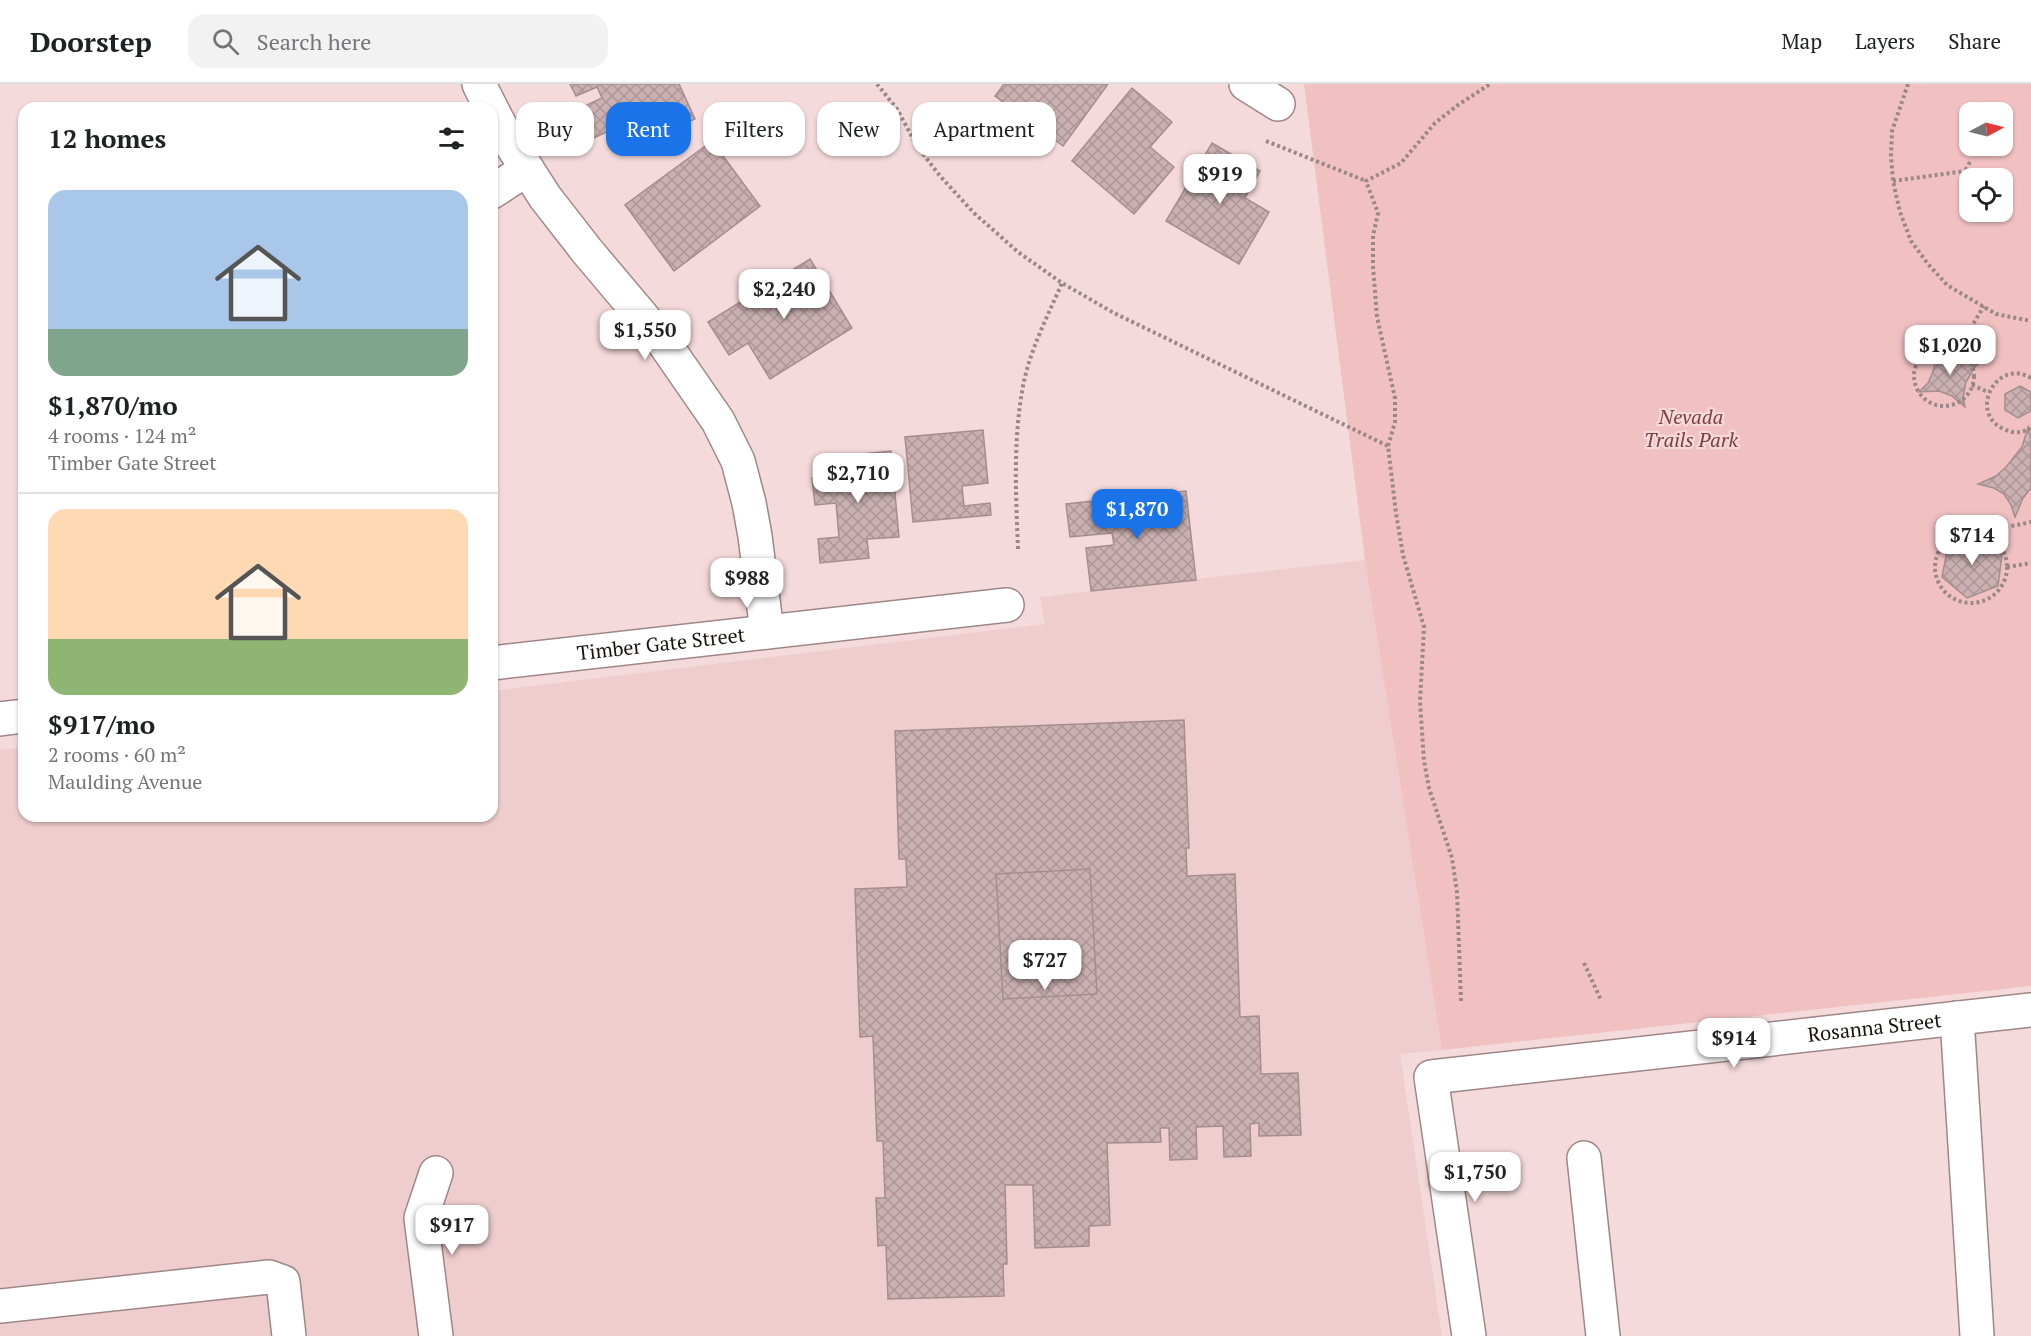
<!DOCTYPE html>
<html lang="en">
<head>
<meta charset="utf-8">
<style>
	body { margin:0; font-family:"PT Serif",serif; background:#f2f2f2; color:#202124; height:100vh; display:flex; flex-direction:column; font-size:22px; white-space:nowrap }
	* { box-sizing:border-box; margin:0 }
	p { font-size:20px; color:#757577 }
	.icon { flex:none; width:33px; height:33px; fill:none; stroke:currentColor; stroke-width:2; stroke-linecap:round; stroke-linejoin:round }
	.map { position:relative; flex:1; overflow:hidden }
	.drawer { position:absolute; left:18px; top:18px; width:480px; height:720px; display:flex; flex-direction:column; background:#fff; border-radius:18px; box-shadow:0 2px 4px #0004 }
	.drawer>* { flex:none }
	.top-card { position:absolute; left:516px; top:18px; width:570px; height:54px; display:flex; gap:12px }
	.needle { width:39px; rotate:83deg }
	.tools { position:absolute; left:1959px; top:18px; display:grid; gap:12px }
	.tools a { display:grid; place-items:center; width:54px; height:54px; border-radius:12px; background:#fff; box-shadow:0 2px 4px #0004; font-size:30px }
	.price { position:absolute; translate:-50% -51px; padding:0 14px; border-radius:12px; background:#fff; color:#222; font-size:20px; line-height:39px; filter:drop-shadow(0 2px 3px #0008) }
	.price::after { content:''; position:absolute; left:50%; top:36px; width:18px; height:14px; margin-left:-9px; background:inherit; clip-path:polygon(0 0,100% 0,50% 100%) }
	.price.selected { background:#1a73e8; color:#fff }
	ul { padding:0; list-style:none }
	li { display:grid; align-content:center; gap:12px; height:318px; padding:0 30px }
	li+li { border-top:2px solid #e0e0e0 }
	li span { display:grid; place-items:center; height:186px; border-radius:18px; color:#555 }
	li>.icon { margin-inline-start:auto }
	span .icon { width:108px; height:108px; fill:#fffc; stroke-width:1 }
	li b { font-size:26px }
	h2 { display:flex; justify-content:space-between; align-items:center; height:72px; padding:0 30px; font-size:26px }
	.chip { padding:0 21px; border-radius:18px; background:#fff; box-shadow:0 2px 4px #0004; font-size:21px; line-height:54px }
	.chip.selected { background:#1a73e8; color:#fff }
	header { display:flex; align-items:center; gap:36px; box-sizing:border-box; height:84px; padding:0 30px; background:#fff; border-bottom:2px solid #e0e0e0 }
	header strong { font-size:28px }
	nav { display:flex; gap:33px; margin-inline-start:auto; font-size:21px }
	.search { width:420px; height:54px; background:#f2f2f2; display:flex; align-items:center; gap:15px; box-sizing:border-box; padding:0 21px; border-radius:18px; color:#757577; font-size:22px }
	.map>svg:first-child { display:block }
</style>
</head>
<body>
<header>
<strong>Doorstep</strong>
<div class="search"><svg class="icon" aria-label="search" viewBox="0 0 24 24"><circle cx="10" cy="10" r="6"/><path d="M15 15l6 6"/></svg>Search here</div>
<nav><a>Map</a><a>Layers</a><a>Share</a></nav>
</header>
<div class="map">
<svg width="2031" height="1252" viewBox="0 0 2031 1252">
	<defs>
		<pattern id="building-cross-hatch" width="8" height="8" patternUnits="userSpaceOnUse" patternTransform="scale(1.5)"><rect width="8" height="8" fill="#cab0b1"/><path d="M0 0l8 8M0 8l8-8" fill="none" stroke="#ad9697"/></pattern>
	</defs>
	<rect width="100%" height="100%" fill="#f5dadb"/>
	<!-- built -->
	<path fill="#efcccd" d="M1365,476L1442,966L1400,970L1442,1252H0V666L24,663V732H492V607L1045,540L1040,513Z"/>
	<!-- park -->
	<path fill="#f1c1c2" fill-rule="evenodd" d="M1304,0H2031V902L1442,966L1365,476ZM1970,28H2002V62H1970ZM1970,94H2002V128H1970Z"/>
	<!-- building -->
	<g fill="url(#building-cross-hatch)" stroke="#a68e8e" stroke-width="1.5">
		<path d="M570,0H679L695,35L643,59L632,36L579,61L565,31L602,14L597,3L576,12Z"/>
		<path d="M1004,0H1108L1063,62L995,12Z"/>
		<path d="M1132,4L1172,38L1150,63L1174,83L1134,130L1072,77Z"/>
		<path d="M712,57L760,122L674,187L625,121Z"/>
		<path d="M1212,59L1260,87L1245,114L1269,128L1239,180L1166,137Z"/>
		<path d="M810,175L852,244L770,295L748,259L729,271L708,238Z"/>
		<path d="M1935,260L1950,274L1966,278L1982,277L1975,283L1966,298L1963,314L1965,323L1952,312L1939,307L1919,308L1928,299L1932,290L1937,273Z"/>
		<path d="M2020,302L2031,308V327L2018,334L2005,326V310Z"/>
		<path d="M2028,343L2031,354V404L2023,414L2015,433L2011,421L2004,410L1994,404L1978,400L1996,392L2006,383L2022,363Z"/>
		<path d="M983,346L988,399L962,402L964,422L990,419L991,431L913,438L905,353Z"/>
		<path d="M891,367L899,453L867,455L869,474L820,479L818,455L839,453L836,419L815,421L812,394L835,392L833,373Z"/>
		<path d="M1186,407L1196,496L1091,507L1086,464L1114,461L1112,449L1070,453L1066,420Z"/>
		<path d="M1977,451L2002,471L1998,502L1967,514L1942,493L1948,462Z"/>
		<path d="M1184,636L1189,764H1186L1187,792L1235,790L1240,933L1259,932L1261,990L1298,989L1301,1051L1259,1052V1039L1250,1040L1251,1072L1224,1073L1223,1042L1196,1043L1197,1075L1170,1076L1169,1044H1160L1161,1058L1107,1059L1110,1141L1089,1142V1162L1035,1164L1033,1101H1005L1007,1180H1003L1004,1212L888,1215L886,1161L878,1162L876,1114H885L883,1057H877L873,952L860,953L855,805L907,803L906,775H899L895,647Z"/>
		<path d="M1090,785L1097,910L1003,915L996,790Z"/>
	</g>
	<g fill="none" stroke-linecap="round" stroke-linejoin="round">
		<defs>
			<g id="minor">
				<path d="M479,0L491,24"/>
				<path d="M1246,0L1278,20"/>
				<path d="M492,26L504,49L545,113L587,167L662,256L718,337L738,377L749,419L755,452L767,548"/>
				<path d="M492,108L527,85"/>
				<path id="s1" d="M492,579L1007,521"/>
				<path d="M0,635L24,632"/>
				<path d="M1957,934L1977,1252"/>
				<path d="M1584,1074L1603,1252"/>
				<path d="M436,1089L421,1134L436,1252"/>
				<path d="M0,1222L269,1193L283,1198L289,1252"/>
				<path id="s2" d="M1469,1252L1431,993L2031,926"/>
			</g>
		</defs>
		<!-- minor casing -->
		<use href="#minor" stroke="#9f8787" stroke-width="36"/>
		<!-- path -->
		<g stroke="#9a8787" stroke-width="4" stroke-dasharray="3 3" stroke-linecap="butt">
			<path d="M877,0L897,25L917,62L940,92L974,129L1018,168L1062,199L1114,229L1388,362"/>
			<path d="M1908,0L1892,47L1891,72L1893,97L1900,128L1911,157L1928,180L1947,201L1996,230L2031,237"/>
			<path d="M1266,57L1366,97"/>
			<path d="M1970,78L1965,87L1973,94"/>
			<path d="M1893,97L1965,87"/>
			<circle cx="1944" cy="292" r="30"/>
			<path d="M1958,265L1984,222"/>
			<path d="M2031,294C1997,273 1967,329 2004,345C2013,350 2022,349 2031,344"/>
			<path d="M1972,301L1988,308"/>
			<circle cx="1971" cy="483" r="36"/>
			<path d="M1982,448L2031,438"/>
			<path d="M1018,465C1016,413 1013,360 1022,308C1028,269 1047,234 1062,199"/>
			<path d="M2007,483L2031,479"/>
			<path d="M1584,879L1601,916"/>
			<path d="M1461,917L1457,808L1452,774L1429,704L1424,677L1420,618L1424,543L1403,471L1396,429L1388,362L1395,338V314L1377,233L1373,182V152L1378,129L1366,97L1401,79L1435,39L1458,21L1490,0"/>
		</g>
		<!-- minor -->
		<use href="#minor" stroke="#fff" stroke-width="33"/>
	</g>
	<g text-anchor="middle" stroke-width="4.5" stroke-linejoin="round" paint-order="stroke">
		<!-- park labels -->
		<g font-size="20" font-style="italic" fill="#803e42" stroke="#f5dadb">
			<text x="1691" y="340">Nevada<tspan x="1691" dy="23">Trails Park</tspan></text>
		</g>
		<!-- street labels -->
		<g font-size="20" fill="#1b1212" stroke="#f5dadb">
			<text dy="7" stroke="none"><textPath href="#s1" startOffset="170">Timber Gate Street</textPath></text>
			<text dy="7" stroke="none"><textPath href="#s2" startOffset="708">Rosanna Street</textPath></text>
		</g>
	</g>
</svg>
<div class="tools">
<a><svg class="needle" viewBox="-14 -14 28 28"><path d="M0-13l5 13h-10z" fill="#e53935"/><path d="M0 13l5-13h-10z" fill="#757577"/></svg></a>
<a><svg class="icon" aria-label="locate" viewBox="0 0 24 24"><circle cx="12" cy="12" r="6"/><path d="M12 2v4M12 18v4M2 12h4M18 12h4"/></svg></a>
</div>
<b class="price" style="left:1220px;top:121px">$919</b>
<b class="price" style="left:784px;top:236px">$2,240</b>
<b class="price" style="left:645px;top:277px">$1,550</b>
<b class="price" style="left:1950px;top:292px">$1,020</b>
<b class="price" style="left:858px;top:420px">$2,710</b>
<b class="price selected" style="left:1137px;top:456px">$1,870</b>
<b class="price" style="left:1972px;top:482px">$714</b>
<b class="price" style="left:747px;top:525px">$988</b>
<b class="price" style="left:1045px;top:907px">$727</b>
<b class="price" style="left:1734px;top:985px">$914</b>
<b class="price" style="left:1475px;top:1119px">$1,750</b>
<b class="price" style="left:452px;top:1172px">$917</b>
<div class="top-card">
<a class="chip">Buy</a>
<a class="chip selected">Rent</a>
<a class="chip">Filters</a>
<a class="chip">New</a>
<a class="chip">Apartment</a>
</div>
<section class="drawer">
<h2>12 homes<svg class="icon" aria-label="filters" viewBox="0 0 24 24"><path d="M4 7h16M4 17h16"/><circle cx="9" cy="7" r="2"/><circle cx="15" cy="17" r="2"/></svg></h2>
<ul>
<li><span style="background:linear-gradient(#a9c7e8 75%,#7fa58c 0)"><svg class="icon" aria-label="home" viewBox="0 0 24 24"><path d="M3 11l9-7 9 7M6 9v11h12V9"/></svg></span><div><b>$1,870/mo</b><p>4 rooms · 124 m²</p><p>Timber Gate Street</p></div></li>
<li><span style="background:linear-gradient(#ffd9b3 70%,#8fb573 0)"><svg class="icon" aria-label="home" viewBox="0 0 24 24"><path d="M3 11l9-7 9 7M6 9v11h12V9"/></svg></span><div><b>$917/mo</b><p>2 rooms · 60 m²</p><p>Maulding Avenue</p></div></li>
</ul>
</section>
</div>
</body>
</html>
